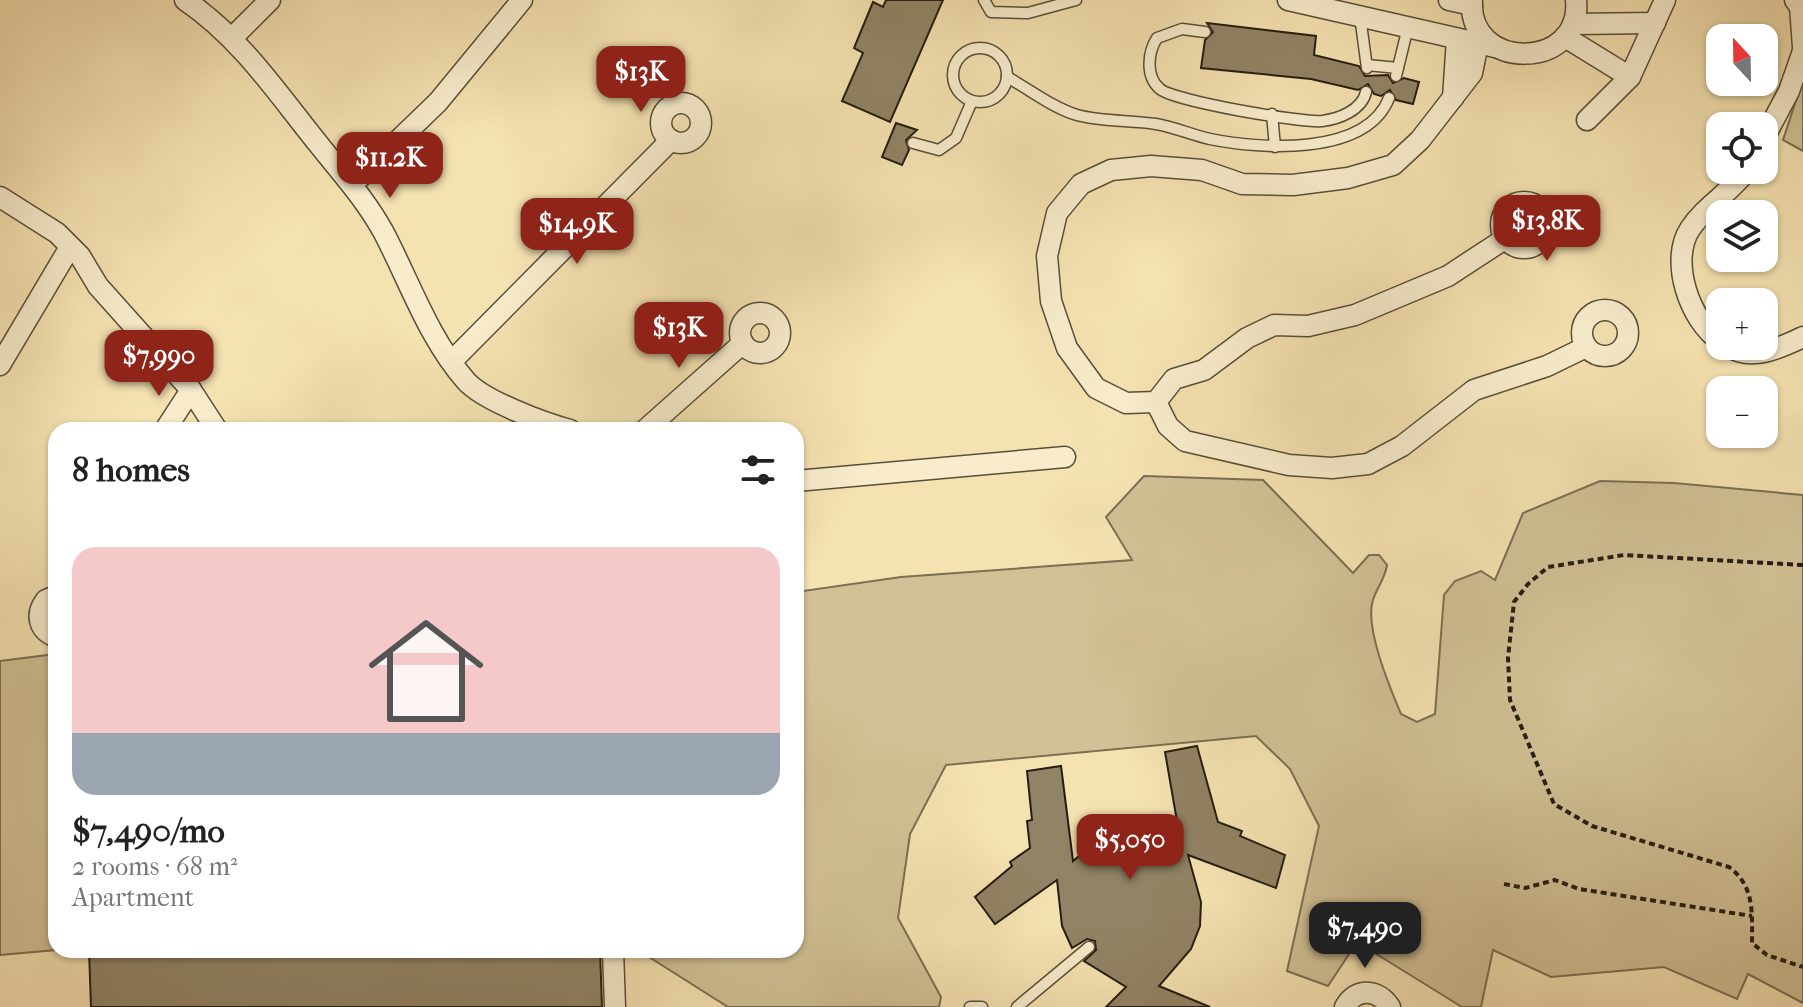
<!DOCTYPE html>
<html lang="en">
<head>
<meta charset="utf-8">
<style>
	body { margin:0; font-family:"IM FELL French Canon",serif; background:#f6f6f6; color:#222; height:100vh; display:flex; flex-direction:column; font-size:30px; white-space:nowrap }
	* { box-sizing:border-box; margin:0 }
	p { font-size:26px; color:#767676 }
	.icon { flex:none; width:44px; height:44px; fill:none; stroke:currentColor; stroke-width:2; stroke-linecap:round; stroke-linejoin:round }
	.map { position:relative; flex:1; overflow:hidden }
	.drawer { position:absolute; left:48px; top:422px; width:756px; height:536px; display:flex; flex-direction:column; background:#fff; border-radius:24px; box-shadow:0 2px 6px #0004 }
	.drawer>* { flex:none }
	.needle { width:52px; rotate:338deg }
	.controls { position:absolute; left:1706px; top:24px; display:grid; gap:16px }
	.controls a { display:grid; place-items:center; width:72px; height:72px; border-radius:16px; background:#fff; box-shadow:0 2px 6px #0004; font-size:40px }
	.price { position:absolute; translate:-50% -68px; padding:0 18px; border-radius:16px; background:#8f2418; color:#fff; font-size:26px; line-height:52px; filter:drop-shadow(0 2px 4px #0008) }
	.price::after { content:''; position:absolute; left:50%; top:48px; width:24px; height:18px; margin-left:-12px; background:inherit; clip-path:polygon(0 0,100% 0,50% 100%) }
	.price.current { background:#222; color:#fff }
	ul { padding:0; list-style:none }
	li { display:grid; align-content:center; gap:16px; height:424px; padding:0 24px }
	li span { display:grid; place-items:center; height:248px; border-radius:24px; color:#555 }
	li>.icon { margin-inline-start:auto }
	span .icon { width:144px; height:144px; fill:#fffc; stroke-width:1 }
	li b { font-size:34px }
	h2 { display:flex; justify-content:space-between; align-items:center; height:96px; padding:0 24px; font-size:34px }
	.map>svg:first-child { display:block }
</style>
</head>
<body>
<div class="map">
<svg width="1803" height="1007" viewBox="0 0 1803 1007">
	<rect width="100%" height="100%" fill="#f5e2b1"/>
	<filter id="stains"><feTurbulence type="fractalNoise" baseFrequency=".0025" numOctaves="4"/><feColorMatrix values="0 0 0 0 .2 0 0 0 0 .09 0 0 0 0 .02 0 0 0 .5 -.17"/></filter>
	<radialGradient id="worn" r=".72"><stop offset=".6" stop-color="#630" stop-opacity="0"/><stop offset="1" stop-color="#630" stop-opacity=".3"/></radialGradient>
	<!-- green -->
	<g fill="#d2c196" stroke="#7c6f54" stroke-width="2">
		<path d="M1803,79V151L1783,140Z"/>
		<path d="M1144,476L1263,480L1353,573L1369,555H1379L1387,565C1385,579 1377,587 1373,600C1364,626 1390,688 1401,714L1417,722L1435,714L1444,595L1455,581L1481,571L1495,580L1523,513L1600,481L1674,483L1803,495V1003L1748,974L1737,999L1664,967L1551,977L1493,950L1481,1007H1462L1357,942L1328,986L1287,971L1319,826L1290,769L1256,736L946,765L910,834L898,918L941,997L939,1007H728L638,950H796V592L901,577L1132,560L1106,517Z"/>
		<path d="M56,654V950L0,955V661Z"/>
	</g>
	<!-- building -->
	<g fill="#918365" stroke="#251d13" stroke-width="2">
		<path d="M886,0H943L890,122L842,101L863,53L854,48L873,2L883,7Z"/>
		<path d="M1207,23L1316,36L1314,55L1359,66L1365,76L1388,75L1393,83L1404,78L1419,82L1413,104L1396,100L1390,90L1381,96L1374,94L1368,84L1358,90L1311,79L1201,68L1205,40L1213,32Z"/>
		<path d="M896,123L917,130L906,140L909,150L902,165L882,157Z"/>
		<path d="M1197,746L1218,822L1242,831L1240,836L1285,855L1276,888L1188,855L1201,902L1200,926L1191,949L1159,986L1210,1007H1106L1126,987L1084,961L1096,950L1095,941L1087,939L1072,948L1062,926L1057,880L995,924L975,897L1012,866L1010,862L1030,848L1027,821L1032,820L1027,771L1061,766L1073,861L1095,843L1117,835H1140L1182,850L1165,752Z"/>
		<path d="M89,950H493V955L600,950L602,1007H91Z"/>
	</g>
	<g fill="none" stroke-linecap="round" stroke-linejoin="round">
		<defs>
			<g id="service">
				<path d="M984,0L991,12L1028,13L1076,0"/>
				<path d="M1360,16L1367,68"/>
				<path d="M1205,32L1182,29L1157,38C1148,52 1145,76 1160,89C1174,101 1301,123 1322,121C1339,119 1362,110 1366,92"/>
				<circle cx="980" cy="75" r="27"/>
				<path d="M1367,65L1398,68"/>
				<path d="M1396,76L1408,27"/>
				<path d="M1007,77C1029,89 1053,108 1077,115C1103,122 1130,120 1156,124C1174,127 1192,135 1210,139C1259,149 1366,157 1389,98"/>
				<path d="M1272,114L1275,147"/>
				<path d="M913,143L939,150L956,138L972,101"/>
				<path d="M970,1007H982"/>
				<path d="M1017,1007L1089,947"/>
			</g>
			<g id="minor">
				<path d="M185,0C242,39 277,93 320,146C343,175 366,200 384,233C410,283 429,339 466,381C484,401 544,423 570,430"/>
				<path d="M1288,0L1495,47"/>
				<path d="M1449,0L1472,5"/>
				<path d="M1472,0C1467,72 1583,71 1576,0"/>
				<path d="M1795,0L1800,7L1803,47"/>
				<path d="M1573,24L1655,23"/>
				<path d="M1565,37L1630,77"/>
				<path d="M232,38L270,0"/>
				<path d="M1478,43L1472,73L1420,140L1393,165L1348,178L1293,185L1242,184L1202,170L1151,166L1111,170L1081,184L1057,213L1047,256L1051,301L1067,348L1096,388L1126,403L1156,402L1174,379L1204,370L1247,338L1274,325L1308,326L1355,315L1448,276L1506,238"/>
				<path d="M1453,98L1457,39"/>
				<circle cx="681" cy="123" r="20"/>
				<path d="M1587,120L1630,77L1665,0"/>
				<path d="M1764,138L1789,91L1803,51"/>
				<path d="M354,183L438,102L522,0"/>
				<path d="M0,197L57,233L80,256L98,286L191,390L217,430"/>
				<circle cx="1524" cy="225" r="23"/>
				<circle cx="1605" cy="333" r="23"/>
				<circle cx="760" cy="333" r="20"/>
				<path d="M1720,341C1690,321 1669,261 1690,229C1705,206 1731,192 1747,170"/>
				<path d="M1728,346C1751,362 1780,348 1803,337"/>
				<path d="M452,361L671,140"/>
				<path d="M0,365L70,247"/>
				<path d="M1156,402L1168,426L1185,441L1289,465L1332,468L1368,464L1402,446L1474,390L1547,366L1586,347"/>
				<path d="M165,430L191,390"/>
				<path d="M645,430L743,343"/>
				<path d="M796,481L1065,457"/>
				<path d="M56,596L46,600C35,614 38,630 56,637"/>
				<path d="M613,950L615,1007"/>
				<path d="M1345,1007C1356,987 1378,989 1390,1007"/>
			</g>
		</defs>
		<!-- service casing -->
		<use href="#service" stroke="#594e3a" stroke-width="13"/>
		<!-- minor casing -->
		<use href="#minor" stroke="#594e3a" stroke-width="23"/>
		<!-- path -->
		<g stroke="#251d13" stroke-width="4" stroke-dasharray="6 4" stroke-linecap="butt">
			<path d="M1803,565L1624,555L1548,567L1528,584L1514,602L1508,658L1510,700L1554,804L1592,826L1729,867C1755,886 1752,914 1752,943L1767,955L1803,967"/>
			<path d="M1504,884L1525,888L1555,880L1579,889L1752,916"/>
		</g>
		<!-- service -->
		<use href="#service" stroke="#f8eccc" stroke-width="10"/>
		<!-- minor -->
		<use href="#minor" stroke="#f8eccc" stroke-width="20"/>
	</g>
	<rect width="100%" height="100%" filter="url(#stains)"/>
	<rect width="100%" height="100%" fill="url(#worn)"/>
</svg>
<div class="controls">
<a><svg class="needle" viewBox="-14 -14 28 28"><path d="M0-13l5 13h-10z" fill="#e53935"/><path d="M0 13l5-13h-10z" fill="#767676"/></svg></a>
<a><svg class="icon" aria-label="locate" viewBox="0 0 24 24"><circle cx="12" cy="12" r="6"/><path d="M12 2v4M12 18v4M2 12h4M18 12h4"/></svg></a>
<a><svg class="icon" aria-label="layers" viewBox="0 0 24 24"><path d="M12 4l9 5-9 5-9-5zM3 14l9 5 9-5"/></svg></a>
<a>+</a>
<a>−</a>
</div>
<b class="price" style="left:641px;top:114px">$13K</b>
<b class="price" style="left:390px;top:200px">$11.2K</b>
<b class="price" style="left:1547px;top:263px">$13.8K</b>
<b class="price" style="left:577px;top:266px">$14.9K</b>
<b class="price" style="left:679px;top:370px">$13K</b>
<b class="price" style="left:159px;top:398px">$7,990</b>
<b class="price" style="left:1130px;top:882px">$5,050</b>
<b class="price current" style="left:1365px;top:970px">$7,490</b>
<section class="drawer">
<h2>8 homes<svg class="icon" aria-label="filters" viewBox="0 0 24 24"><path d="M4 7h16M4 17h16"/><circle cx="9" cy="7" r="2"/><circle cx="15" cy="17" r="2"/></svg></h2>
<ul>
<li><span style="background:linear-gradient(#f6c9c9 75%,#9aa5b1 0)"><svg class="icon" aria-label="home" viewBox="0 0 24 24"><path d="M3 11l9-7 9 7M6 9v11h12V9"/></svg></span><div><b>$7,490/mo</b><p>2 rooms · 68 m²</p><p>Apartment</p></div></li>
</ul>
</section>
</div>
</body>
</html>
